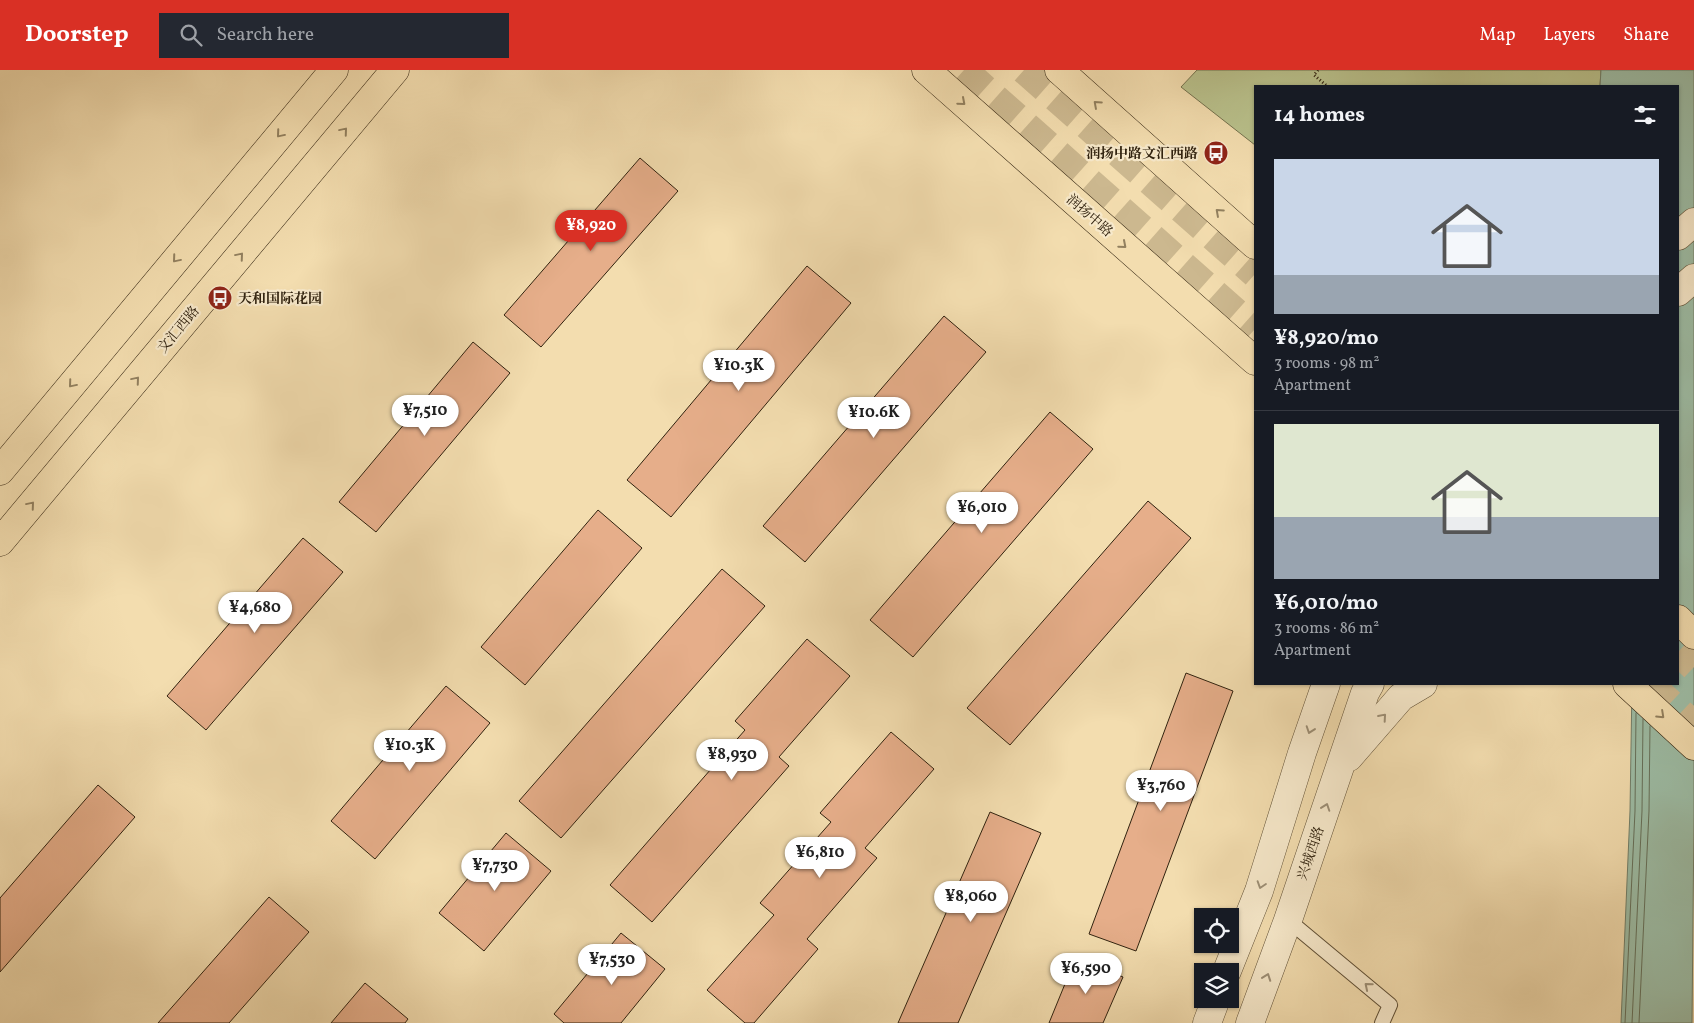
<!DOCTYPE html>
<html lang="en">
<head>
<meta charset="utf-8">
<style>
	body { margin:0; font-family:Vollkorn,"Noto Serif SC",serif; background:#242831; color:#f1f3f6; height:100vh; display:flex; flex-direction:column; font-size:19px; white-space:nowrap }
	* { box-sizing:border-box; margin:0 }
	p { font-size:16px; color:#9ea1a6 }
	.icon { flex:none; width:28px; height:28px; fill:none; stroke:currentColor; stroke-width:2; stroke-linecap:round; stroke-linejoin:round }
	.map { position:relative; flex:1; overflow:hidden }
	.side { position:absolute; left:1254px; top:15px; width:425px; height:600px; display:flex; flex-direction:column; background:#171b24; border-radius:0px; box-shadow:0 1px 4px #0004 }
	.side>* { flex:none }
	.tools { position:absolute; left:1194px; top:838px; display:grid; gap:10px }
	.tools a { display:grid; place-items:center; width:45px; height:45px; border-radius:0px; background:#171b24; box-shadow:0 1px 4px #0004; font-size:25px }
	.price { position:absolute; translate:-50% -42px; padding:0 11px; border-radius:18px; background:#fff; color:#222; font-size:16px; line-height:32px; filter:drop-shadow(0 1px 2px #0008) }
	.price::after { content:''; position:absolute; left:50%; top:30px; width:15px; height:11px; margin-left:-8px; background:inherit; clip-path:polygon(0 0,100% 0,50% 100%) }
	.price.active { background:#d93025; color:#fff }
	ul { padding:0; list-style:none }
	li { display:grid; align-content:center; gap:10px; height:265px; padding:0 20px }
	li+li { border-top:1px solid #363941 }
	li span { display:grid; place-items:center; height:155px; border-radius:0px; color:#555 }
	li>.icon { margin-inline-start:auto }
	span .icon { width:90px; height:90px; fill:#fffc; stroke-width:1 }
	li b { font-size:21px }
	h2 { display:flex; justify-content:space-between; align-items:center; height:60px; padding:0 20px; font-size:21px }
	header { display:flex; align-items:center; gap:30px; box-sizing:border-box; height:70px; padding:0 25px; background:#d93025; color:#fff }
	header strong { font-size:24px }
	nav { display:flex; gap:28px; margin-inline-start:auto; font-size:18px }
	.search { width:350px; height:45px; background:#242831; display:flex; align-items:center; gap:12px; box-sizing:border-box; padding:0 18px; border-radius:0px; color:#9ea1a6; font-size:19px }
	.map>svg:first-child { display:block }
</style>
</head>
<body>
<header>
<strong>Doorstep</strong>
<div class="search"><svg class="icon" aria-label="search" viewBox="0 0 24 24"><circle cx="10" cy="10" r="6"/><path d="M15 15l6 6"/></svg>Search here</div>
<nav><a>Map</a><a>Layers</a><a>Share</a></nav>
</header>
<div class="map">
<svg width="1694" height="953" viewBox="0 0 1694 953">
	<rect width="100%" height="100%" fill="#f3ddaf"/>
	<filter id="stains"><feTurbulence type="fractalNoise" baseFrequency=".004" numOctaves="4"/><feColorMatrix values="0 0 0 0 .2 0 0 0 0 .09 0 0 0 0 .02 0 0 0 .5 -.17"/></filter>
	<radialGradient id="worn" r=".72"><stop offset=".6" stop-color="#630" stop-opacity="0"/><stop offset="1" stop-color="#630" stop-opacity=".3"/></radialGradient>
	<!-- green -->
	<path fill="#b9c18c" stroke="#74724e" d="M1197,0H1601L1600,16H1255V75L1181,17Z"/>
	<!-- water -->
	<path fill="#9dbda6" stroke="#717f6a" d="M1601,0H1694V746L1692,953H1621L1630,741L1632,614H1678V16H1600Z"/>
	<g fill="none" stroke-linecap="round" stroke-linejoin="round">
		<!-- shore -->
		<g stroke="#66705a" stroke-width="1">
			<path d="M1625,953L1635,741L1636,643"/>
			<path d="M1632,953L1642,741L1643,649"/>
			<path d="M1639,953L1649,741L1650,656"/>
		</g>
	</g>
	<!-- building -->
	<g fill="#e6ae8a" stroke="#30220f">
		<path d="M640,88L678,121L541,277L504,245Z"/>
		<path d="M807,196L851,233L671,447L627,410Z"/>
		<path d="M944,246L986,282L805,492L763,456Z"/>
		<path d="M473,272L510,303L376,462L339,432Z"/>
		<path d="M1050,342L1093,379L913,587L870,550Z"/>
		<path d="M1148,431L1191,468L1010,675L967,638Z"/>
		<path d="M598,440L642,478L525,615L481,577Z"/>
		<path d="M303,468L343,502L206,660L167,626Z"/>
		<path d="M722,499L765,536L561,768L519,731Z"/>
		<path d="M807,569L850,606L779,687L789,696L652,852L610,815L745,660L735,651Z"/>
		<path d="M1186,603L1233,621L1136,881L1089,864Z"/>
		<path d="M446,616L490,653L375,789L331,751Z"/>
		<path d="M891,662L934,699L865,778L877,788L807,869L818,879L754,953H745L707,920L774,845L760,833L831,752L820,743Z"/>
		<path d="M98,715L135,747L0,902V828Z"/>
		<path d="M990,742L1041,763L958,953H898Z"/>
		<path d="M506,763L551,801L484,881L439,843Z"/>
		<path d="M269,827L309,862L229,953H158Z"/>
		<path d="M621,863L665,899L621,953H564L554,944Z"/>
		<path d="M1076,887L1123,907L1103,953H1049Z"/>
		<path d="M365,913L408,949L405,953H331Z"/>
	</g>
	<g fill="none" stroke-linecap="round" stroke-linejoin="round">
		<!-- trunk-tunnel -->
		<g stroke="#ccb88f" stroke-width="28" stroke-dasharray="28 14" stroke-linecap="butt">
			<path d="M964,0L1255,259"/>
			<path d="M1024,0L1255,204"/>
			<path d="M1678,582L1694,597"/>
			<path d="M1650,614L1694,655"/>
		</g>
		<defs>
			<path id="service" d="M1288,850L1390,935L1382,953"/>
			<g id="tertiary">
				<path d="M1678,166L1694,152"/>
				<path d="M1678,222L1694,208"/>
				<path d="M1349,687L1401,627L1423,614"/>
				<path d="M1227,901L1259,821L1302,683L1326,614"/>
				<path d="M1207,953L1216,929"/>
				<path d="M1250,953L1288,850L1365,623L1370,614"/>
			</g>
			<g id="primary">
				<path d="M926,0L1255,291"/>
				<path d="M1059,0L1255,175"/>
				<path d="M0,401L334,0"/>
				<path d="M0,472L395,0"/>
				<path d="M1678,549L1694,565"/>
				<path d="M1627,614L1694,676"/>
			</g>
		</defs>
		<!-- service casing -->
		<use href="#service" stroke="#615137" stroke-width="16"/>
		<!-- tertiary casing -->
		<use href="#tertiary" stroke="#615137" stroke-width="29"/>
		<!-- primary casing -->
		<use href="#primary" stroke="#30220f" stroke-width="29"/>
		<!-- path -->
		<path stroke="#30220f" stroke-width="3" stroke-dasharray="1 2.5" stroke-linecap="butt" d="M1318,0L1314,5L1327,16"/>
		<!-- service -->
		<use href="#service" stroke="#f7e9cb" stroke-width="14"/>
		<!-- tertiary -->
		<use href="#tertiary" stroke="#f7e9cb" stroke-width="28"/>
		<!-- primary -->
		<use href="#primary" stroke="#f3ddaf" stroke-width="28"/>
	</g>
	<!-- one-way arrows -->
	<defs><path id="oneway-chevron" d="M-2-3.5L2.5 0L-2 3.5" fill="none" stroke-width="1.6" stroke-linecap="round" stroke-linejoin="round" transform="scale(1.25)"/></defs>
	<g stroke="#92805f">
		<use href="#oneway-chevron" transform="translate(962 32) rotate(41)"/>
		<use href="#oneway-chevron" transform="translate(1097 34) rotate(-138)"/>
		<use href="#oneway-chevron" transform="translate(344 61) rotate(-50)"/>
		<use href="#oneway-chevron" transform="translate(280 64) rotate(130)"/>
		<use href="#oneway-chevron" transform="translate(1219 142) rotate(-138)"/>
		<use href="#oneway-chevron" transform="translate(1123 175) rotate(41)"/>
		<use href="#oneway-chevron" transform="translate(240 186) rotate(-50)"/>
		<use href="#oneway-chevron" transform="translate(176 189) rotate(130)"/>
		<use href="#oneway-chevron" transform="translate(136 310) rotate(-50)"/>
		<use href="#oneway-chevron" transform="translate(72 314) rotate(130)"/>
		<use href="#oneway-chevron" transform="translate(31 435) rotate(-50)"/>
		<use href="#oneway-chevron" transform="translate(1661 645) rotate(43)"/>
	</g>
	<g stroke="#9d8f76">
		<use href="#oneway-chevron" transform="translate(1383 647) rotate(-49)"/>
		<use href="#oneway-chevron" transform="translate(1310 660) rotate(109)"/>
		<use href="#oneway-chevron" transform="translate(1326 737) rotate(-71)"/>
		<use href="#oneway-chevron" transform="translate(1261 815) rotate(108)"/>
		<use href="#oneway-chevron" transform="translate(1267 907) rotate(-70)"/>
		<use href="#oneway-chevron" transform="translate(1368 916) rotate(-140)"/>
	</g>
	<!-- icons -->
	<defs>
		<symbol id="bus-disc" viewBox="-11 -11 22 22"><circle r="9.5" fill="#8f2418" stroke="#f7e9cb"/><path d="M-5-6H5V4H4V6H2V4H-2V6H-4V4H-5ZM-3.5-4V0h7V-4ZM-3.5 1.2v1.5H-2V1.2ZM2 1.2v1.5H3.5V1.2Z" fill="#fff"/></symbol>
	</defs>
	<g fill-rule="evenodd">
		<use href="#bus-disc" x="1202" y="69" width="28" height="28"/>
		<use href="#bus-disc" x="206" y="214" width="28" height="28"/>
	</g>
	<g text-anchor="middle" stroke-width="4.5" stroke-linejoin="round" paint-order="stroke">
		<!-- poi labels -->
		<g font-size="14" font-weight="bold" fill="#30220f" stroke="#f7e9cb" text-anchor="end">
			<text x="1198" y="88">润扬中路文汇西路</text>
			<text x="238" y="233" text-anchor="start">天和国际花园</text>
		</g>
		<!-- street labels -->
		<g font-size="14" fill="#30220f" stroke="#f7e9cb">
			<text transform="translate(1090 145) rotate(41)" y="5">润扬中路</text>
			<text transform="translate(178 259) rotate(-50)" y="5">文汇西路</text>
			<text transform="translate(1310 783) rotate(-71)" y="5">兴城西路</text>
		</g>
	</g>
	<rect width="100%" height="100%" filter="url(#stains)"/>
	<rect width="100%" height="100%" fill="url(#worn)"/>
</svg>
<div class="tools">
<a><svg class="icon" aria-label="locate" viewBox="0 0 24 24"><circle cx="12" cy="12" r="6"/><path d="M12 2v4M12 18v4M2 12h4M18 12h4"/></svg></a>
<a><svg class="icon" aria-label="layers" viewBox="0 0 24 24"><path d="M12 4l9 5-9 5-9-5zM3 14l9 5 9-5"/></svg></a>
</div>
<b class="price active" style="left:591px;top:182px">¥8,920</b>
<b class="price" style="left:739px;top:322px">¥10.3K</b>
<b class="price" style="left:425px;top:367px">¥7,510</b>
<b class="price" style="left:874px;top:369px">¥10.6K</b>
<b class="price" style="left:982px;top:464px">¥6,010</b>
<b class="price" style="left:255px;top:564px">¥4,680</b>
<b class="price" style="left:410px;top:702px">¥10.3K</b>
<b class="price" style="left:732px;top:711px">¥8,930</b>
<b class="price" style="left:1161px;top:742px">¥3,760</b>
<b class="price" style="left:820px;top:809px">¥6,810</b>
<b class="price" style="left:495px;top:822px">¥7,730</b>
<b class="price" style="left:971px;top:853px">¥8,060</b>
<b class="price" style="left:612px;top:916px">¥7,530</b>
<b class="price" style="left:1086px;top:925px">¥6,590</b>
<section class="side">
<h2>14 homes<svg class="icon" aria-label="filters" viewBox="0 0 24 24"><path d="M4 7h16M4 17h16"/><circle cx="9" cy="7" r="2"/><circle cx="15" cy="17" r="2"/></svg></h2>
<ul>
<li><span style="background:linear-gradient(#c9d6e8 75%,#9aa5b1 0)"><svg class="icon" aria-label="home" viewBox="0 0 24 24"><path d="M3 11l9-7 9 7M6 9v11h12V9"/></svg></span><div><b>¥8,920/mo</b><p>3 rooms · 98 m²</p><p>Apartment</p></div></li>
<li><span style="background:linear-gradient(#dfe7d0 60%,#9aa5b1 0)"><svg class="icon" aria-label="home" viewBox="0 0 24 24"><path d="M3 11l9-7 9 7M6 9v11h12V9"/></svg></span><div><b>¥6,010/mo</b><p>3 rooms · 86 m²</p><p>Apartment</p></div></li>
</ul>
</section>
</div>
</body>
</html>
